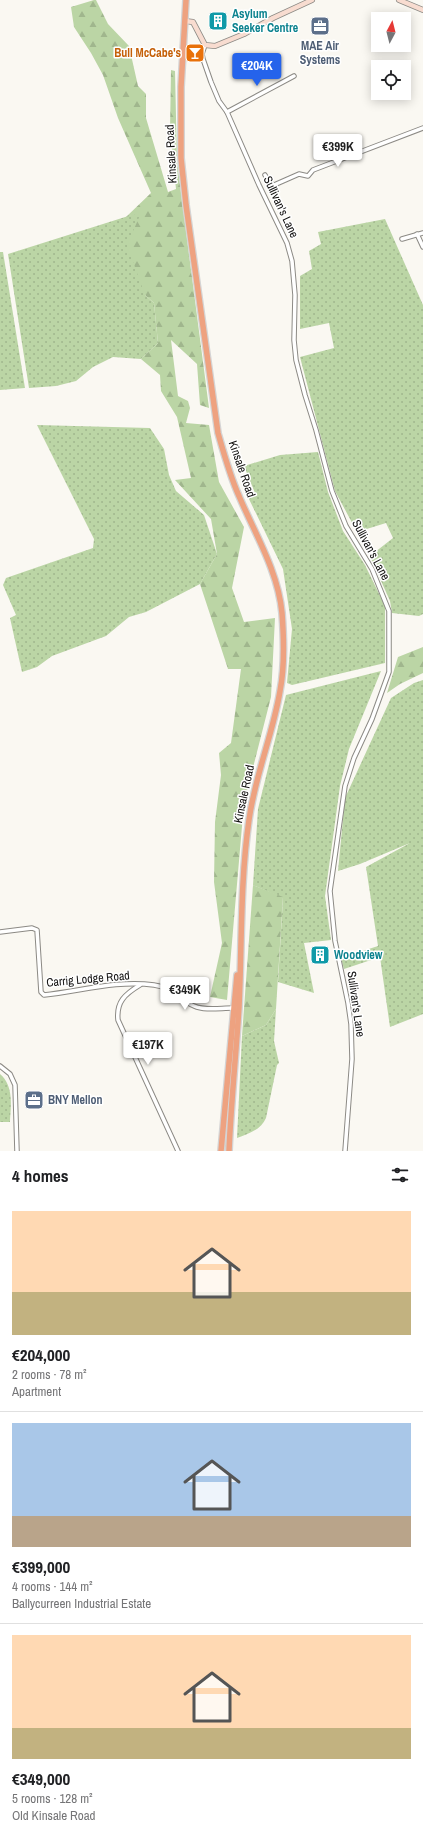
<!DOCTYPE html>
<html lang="en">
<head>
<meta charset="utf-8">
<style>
	body { margin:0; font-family:"Archivo Narrow",sans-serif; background:#f6f6f6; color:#202124; height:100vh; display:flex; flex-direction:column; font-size:15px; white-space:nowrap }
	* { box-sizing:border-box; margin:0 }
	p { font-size:13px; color:#757577 }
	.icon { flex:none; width:22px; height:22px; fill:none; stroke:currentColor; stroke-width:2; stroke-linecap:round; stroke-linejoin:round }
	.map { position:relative; height:1151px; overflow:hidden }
	.drawer { display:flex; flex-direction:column; background:#fff; flex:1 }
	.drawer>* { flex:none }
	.needle { width:26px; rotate:7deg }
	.controls { position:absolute; left:371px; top:12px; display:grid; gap:8px }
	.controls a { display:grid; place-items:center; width:40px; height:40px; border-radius:0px; background:#fff; box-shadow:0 2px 10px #0003; font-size:20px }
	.price { position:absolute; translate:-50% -34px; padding:0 9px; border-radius:4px; background:#fff; color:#222; font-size:13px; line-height:26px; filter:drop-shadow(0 1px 2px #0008) }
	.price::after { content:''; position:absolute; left:50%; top:24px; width:12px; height:9px; margin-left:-6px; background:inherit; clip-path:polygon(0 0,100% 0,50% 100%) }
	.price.selected { background:#2563eb; color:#fff }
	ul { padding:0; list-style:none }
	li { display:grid; align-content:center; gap:8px; height:212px; padding:0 12px }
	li+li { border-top:1px solid #e0e0e0 }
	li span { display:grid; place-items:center; height:124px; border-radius:0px; color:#555 }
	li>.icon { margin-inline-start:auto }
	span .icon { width:72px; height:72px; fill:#fffc; stroke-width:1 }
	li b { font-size:17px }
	h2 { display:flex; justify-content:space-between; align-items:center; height:48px; padding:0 12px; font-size:17px }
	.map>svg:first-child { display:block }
</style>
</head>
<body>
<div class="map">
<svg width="423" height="1151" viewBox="0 0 423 1151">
	<defs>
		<pattern id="grass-dots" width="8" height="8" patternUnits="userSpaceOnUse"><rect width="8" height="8" fill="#bbd5a5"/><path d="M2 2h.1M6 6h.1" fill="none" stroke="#a0b68d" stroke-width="1.8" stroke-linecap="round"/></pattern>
		<pattern id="forest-firs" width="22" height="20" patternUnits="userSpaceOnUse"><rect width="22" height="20" fill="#bbd5a5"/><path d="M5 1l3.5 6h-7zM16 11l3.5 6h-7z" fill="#a0b68d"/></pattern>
	</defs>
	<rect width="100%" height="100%" fill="#faf8f2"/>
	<!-- grass -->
	<g fill="url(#grass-dots)">
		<path d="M141,212L145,295L154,303L158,343L141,359L113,357L93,367L76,381L56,386L29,388L8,254Z"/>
		<path d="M385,219L423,305V614L419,616L392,613L390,601L370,556L393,538L386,523L357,532L335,491L300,357L334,348L329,323L300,329V276L312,269L309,251L321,244L318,232Z"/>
		<path d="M0,252H3L25,388L0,390Z"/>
		<path d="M37,425L150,428L164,449L169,475L176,491L204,515L217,554L200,584L146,612L129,617L106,636L52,656L37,667L22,672L10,618L16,615L3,585L6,578L93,548L94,539Z"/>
		<path d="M318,452L328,492L343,531L365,565L385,606V663L292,685L287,683L292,629L283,569L248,497L255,493L244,466L280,455Z"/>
		<path d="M381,671L349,749L340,786L325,896L331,940L304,943L314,993L278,982L283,898L253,885L258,809L286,695Z"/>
		<path d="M423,680V1014L390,1027L380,957L344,969L341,958L378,946L366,867L410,843L360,864L338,871L345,798L391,698L414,683Z"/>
		<path d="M238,993L226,1151H223Z"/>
		<path d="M276,1009L274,1041L279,1063L277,1065L266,1118C261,1130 248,1134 237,1138L242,1036L266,1025Z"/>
		<path d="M0,1074C14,1086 11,1106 10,1122H0Z"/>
	</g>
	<!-- forest -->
	<g fill="url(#forest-firs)">
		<path d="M94,0H96L108,24L129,46L138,86L146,94V118L168,192L176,189L170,131L171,70L175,71L177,162L209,408L200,405L197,364L171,340L178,396L188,401L190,408L186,423L209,425L219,482L244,527L232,588L244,622L275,618L271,697L244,803L227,1000L210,997L222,943L214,882L215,822L221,775L219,753L231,743L241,669H228L200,584L217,554L211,519L175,480L191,478L177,417L161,391L160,375L141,359L158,343L154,303L145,295L127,245L141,213L126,217L151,193L118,118L103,75L91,53L74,27L71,7Z"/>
		<path d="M423,647V673L400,684L387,693L398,657Z"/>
		<path d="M253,885L283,897L276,1009L266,1025L242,1036Z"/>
	</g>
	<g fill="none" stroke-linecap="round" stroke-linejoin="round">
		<defs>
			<g id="minor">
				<path d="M205,45L202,54L203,59L211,82L219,101L227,112L259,185L287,243L292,261L295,295L294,340L296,360L305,395L316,430L332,491L346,526L372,569L389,611V672L372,719L354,758L345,786L330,891L335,941L348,1003L351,1024L352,1059L345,1151"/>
				<path d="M227,112L294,76"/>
				<path d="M265,175L269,182L274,185L299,174L308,176L313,170L423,128"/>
				<path d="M417,234L423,247"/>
				<path d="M402,239L423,233"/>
				<path d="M0,932L32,928L37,930L41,992L44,995C81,991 117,980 154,985C171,987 179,1000 194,1006C205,1011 220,1008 233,1008"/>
				<path d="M140,985C125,994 116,1002 118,1020L178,1151"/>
				<path d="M0,1066L10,1074L15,1085L17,1151"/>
			</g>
			<g id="secondary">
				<path d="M399,0L423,10"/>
				<path d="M185,21L193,22L205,45L215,46L244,34L273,18L312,0"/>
			</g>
			<g id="trunk">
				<path d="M186,0L181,87V158L186,205L218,433C224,454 230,476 239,496C255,534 278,571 282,613C284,639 285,666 280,691C273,734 255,775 249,820C240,882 242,945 239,1007C236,1055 231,1103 229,1151"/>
				<path d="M221,1151L237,975"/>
			</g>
		</defs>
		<!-- minor casing -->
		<use href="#minor" stroke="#8c8a85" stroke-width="5.5"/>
		<!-- secondary casing -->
		<use href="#secondary" stroke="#8c8a85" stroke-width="6"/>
		<!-- trunk casing -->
		<use href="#trunk" stroke="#d5d4d4" stroke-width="8"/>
		<!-- minor -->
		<use href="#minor" stroke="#fff" stroke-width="3.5"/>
		<!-- secondary -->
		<use href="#secondary" stroke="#f8dcd0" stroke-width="4.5"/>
		<!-- trunk -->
		<use href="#trunk" stroke="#eea280" stroke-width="5.5"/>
	</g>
	<!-- icons -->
	<defs>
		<symbol id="building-square" viewBox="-11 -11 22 22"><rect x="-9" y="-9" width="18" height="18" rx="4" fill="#0f9aa8" stroke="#fff"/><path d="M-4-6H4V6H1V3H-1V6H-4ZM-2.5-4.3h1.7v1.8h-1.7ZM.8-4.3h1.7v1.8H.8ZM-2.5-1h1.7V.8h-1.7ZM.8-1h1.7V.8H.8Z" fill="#fff"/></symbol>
		<symbol id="office-square" viewBox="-11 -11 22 22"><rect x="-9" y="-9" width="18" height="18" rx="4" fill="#5c6f8a" stroke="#fff"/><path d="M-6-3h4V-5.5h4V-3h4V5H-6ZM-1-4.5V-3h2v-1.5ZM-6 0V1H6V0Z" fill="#fff"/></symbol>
		<symbol id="bar-square" viewBox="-11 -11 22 22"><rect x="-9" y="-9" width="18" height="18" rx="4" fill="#e8710a" stroke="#fff"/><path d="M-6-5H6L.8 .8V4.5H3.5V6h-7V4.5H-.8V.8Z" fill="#fff"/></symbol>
	</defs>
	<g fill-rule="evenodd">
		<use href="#building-square" x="207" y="10" width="22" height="22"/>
		<use href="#office-square" x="309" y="15" width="22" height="22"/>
		<use href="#bar-square" x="184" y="42" width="22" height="22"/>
		<use href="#building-square" x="309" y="944" width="22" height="22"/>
		<use href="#office-square" x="23" y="1089" width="22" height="22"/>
	</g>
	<g text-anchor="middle" stroke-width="3" stroke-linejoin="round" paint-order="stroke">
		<!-- culture labels -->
		<g font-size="12" font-weight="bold" fill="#0d838f" stroke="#fff" text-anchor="start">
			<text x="232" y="18">Asylum<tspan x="232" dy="14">Seeker Centre</tspan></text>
			<text x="334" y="959">Woodview</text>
		</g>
		<!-- service labels -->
		<g font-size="12" font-weight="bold" fill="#4e5e75" stroke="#fff">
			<text x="320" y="50">MAE Air<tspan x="320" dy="14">Systems</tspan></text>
			<text x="48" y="1104" text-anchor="start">BNY Mellon</text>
		</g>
		<!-- food labels -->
		<g font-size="12" font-weight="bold" fill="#c56008" stroke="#fff" text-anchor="end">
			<text x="181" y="57">Bull McCabe's</text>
		</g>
		<!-- street labels -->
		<g font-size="12" fill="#131211" stroke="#fff">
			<text transform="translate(171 154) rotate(-93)" y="4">Kinsale Road</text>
			<text transform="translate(281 207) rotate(65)" y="4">Sullivan's Lane</text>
			<text transform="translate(242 469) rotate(71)" y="4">Kinsale Road</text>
			<text transform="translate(371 550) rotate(62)" y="4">Sullivan's Lane</text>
			<text transform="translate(244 794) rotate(-78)" y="4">Kinsale Road</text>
			<text transform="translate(88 979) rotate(-5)" y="4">Carrig Lodge Road</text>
			<text transform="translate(356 1004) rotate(82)" y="4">Sullivan's Lane</text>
		</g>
	</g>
</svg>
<div class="controls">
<a><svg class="needle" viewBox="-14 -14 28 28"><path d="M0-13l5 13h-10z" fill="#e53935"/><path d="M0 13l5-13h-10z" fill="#757577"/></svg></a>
<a><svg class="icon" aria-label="locate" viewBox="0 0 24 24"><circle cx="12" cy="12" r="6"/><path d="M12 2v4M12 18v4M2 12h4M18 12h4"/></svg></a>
</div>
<b class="price selected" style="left:257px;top:87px">€204K</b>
<b class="price" style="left:338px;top:168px">€399K</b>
<b class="price" style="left:185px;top:1011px">€349K</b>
<b class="price" style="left:148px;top:1066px">€197K</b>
</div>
<section class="drawer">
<h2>4 homes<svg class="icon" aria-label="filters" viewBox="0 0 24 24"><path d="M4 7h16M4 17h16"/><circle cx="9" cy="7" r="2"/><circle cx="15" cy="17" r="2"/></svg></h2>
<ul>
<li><span style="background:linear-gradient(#ffd9b3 65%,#c2b280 0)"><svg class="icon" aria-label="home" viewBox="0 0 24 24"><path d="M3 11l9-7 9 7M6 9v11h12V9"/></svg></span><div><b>€204,000</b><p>2 rooms · 78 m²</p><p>Apartment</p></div></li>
<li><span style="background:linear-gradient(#a9c7e8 75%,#b9a48a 0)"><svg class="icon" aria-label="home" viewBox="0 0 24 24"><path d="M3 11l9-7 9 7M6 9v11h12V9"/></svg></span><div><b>€399,000</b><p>4 rooms · 144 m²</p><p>Ballycurreen Industrial Estate</p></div></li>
<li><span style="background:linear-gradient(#ffd9b3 75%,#c2b280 0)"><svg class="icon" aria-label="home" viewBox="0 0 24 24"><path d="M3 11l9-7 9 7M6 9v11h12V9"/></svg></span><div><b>€349,000</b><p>5 rooms · 128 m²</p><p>Old Kinsale Road</p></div></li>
</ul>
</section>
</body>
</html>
